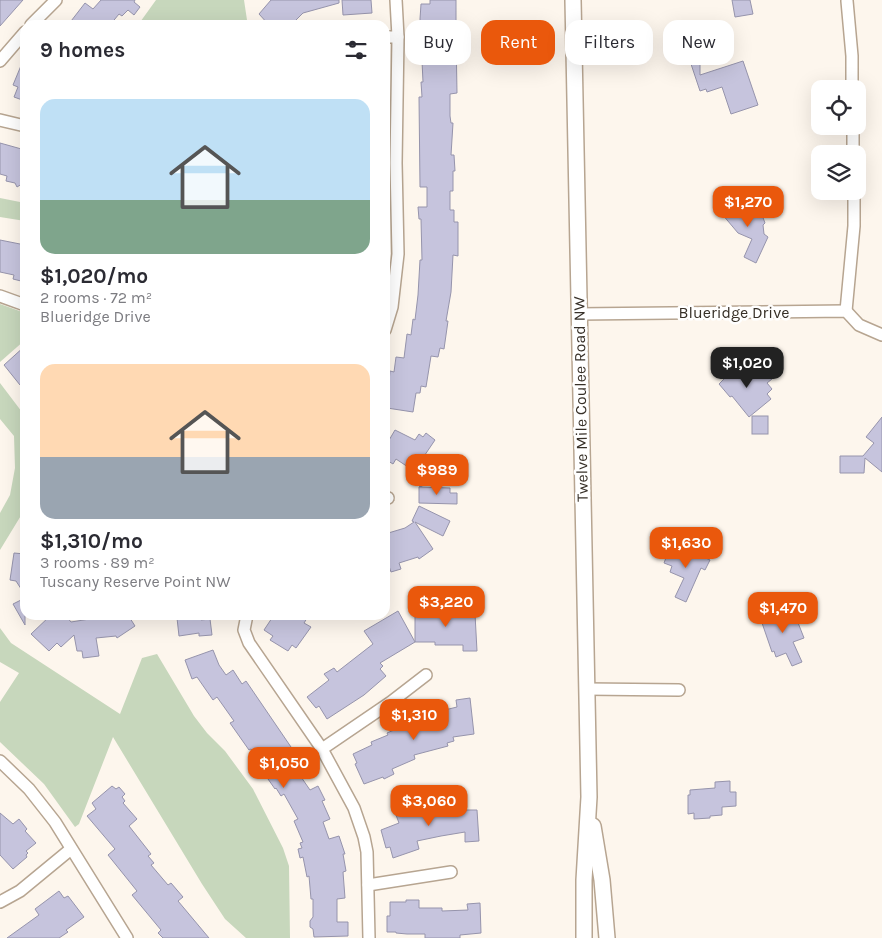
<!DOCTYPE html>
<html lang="en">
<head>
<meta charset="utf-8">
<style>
	body { margin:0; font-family:Karla,sans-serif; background:#f2f2f3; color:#2b2b33; height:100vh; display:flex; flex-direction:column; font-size:19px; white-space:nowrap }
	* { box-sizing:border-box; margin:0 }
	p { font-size:16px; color:#7c7c81 }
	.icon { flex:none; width:28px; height:28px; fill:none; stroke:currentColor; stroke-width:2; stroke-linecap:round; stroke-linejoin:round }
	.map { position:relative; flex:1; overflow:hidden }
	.drawer { position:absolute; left:20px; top:20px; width:370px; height:600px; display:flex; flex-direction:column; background:#fff; border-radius:15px; box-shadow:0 5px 20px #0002 }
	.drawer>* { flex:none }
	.top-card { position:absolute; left:405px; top:20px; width:401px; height:45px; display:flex; gap:10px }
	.controls { position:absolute; left:811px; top:80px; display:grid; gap:10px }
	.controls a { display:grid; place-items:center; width:55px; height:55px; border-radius:10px; background:#fff; box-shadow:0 5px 20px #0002; font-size:25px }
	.price { position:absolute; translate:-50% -42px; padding:0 11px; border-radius:10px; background:#ea580c; color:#fff; font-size:16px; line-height:32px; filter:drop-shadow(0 1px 2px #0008) }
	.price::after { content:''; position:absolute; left:50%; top:30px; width:15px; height:11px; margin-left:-8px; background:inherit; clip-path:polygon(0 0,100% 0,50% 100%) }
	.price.active { background:#222; color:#fff }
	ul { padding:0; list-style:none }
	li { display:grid; align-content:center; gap:10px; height:265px; padding:0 20px }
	li span { display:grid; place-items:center; height:155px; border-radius:15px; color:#555 }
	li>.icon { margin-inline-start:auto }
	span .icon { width:90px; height:90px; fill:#fffc; stroke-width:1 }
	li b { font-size:21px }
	h2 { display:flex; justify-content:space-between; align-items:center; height:60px; padding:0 20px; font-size:21px }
	.tag { padding:0 18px; border-radius:15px; background:#fff; box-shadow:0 5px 20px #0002; font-size:18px; line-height:45px }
	.tag.active { background:#ea580c; color:#fff }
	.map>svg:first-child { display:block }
</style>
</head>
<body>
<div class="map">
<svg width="882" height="938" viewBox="0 0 882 938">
	<rect width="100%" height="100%" fill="#fdf6ed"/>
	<!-- green -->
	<g fill="#c7d7bc">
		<path d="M156,0H244L247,20L258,25H138Z"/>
		<path d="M0,198L25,203V221L0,217Z"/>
		<path d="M0,304L25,313V340L0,362Z"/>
		<path d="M0,383L25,416V509L0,550V513L10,495L15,468L14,436L0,419Z"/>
		<path d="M0,628L11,643L120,714L142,658L157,654L194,716L207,733L225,751L253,789L283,848L289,866L290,938H246L225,919L202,884L113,737L79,824L75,827L44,784L0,742V702L19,673L0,662Z"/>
	</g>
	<!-- building -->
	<g fill="#c6c4dd" stroke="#9694ac">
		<path d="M0,0H23L0,26Z"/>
		<path d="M101,0H135L134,2L140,7L134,15L128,10L122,16L119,14L110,25H93L89,21L85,25H68L85,3L93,9Z"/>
		<path d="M271,0H339V3L303,13L291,25H269L259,14Z"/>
		<path d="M342,0H371L372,13L343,15Z"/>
		<path d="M430,0H456V25H460V36H456L457,93L450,94V116L451,123H453L451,155H454L455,171H453V191H450V210H454V222H458V256L453,255L451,292L446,321H448L444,349L440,348L438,357L431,356L426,387L421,386L420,393H416L413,412L387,408L388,404H385V391L388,392L390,371L394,372L396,357L404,358L407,334L411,335L413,319L415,320L418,295L420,260H422L421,219H419L418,207H427V187H420L419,97H422L421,82H423L420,19L421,4H430Z"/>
		<path d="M732,0H750L753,14L735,17Z"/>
		<path d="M684,46H700V75L743,61L758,105L731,114L722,87L707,92L706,89L700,91L691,64H684Z"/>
		<path d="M25,56V101L14,97L18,87L13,85Z"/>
		<path d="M0,143L25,150V182L17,187L15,183L6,181L7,176L0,174Z"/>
		<path d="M734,203L742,207L743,204L756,210L755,212L762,215L765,223L763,225L764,234L768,237L756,263L744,257L752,239L738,233L722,214L727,204L732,207Z"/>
		<path d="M0,240L25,245V282L13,279L14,275L0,272Z"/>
		<path d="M25,346V388L21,384L20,385L4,365Z"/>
		<path d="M731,366L739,376L747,370L749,373L752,370L757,376L765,370L772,379L767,383L772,389L767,394L771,399L749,417L732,396L730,397L719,384L724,379L720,374Z"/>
		<rect x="752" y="416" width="16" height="18"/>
		<path d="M882,417V472L865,458L864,473H840V456H863L874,443L866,437Z"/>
		<path d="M395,430L415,440L419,434L423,437L426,433L435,440L414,471L396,459L393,464L385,459V447Z"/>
		<path d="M441,458L443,463L450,459L455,469L420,487L412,472Z"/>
		<path d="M419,487L450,488V493H457V504L419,503Z"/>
		<path d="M419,506L450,521L443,536L415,522L433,549L419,559L418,557L399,563L401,569L391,572L385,554V534L405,528L414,522L412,521Z"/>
		<path d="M680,546L710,560L705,570L701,568L686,602L675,597L684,578L670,572L672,566L664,563L667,555L666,551L672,548L678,551Z"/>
		<path d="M14,553L25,554V595L16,581L10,580Z"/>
		<path d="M25,598V625L13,604Z"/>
		<path d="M439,605L453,606V614H475L477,651H463V645H435V642H415V612L435,610L434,606Z"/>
		<path d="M779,608L782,614L793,610L804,638L793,642L802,662L792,666L786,653L776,657L774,651L772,652L761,620L766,613Z"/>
		<path d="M398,611L415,642L380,663L383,666L380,669L386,676L364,695L327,719L319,706L316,708L307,697L329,680L324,674L334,668L337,672L373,644L364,631Z"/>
		<path d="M51,615H65L71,622L102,617L101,615H128L135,626L117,638L116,636L96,638L99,656L83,658L82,651H77L74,635L61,647L57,643L49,651L31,634Z"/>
		<path d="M200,615L201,620L210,619L212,635L199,636V633L179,636L177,618Z"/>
		<path d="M274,615H309L304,623L311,627L296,648L292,645L288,651L270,640L273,636L264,630Z"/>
		<path d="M213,650L219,665L226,675L233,670L242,684L246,681L306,769L299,774L310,790L318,786L325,800L322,801L330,819L323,822L329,839L339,836L345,854H343L346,871L343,872L345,898L337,899V922H348V936L314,937L313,929L310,927V921L313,917V899H311L309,876L307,877L303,857L300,858L298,849L302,848L300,843L303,842L294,821L298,819L284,794L281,796L276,788L275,789L268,779L271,778L251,749L249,750L230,723L234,721L217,697L213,700L197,677L192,679L185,660Z"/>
		<path d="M470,698L474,734L453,737L454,741L447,743L448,746L414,755L415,759L392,769L394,774L384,779L383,777L364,784L355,764L357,763L353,754L372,745L371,742L388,735L387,733L413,722L412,718L457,707L456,700Z"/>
		<path d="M730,781V792H736V806L722,807V815L710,816V818L694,819V813L688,814V795H690V790L715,788V782Z"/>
		<path d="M112,786L116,789L119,787L125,794L122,797L125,801L123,803L137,819L129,826L151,854L148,856L154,863L151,865L168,885L171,883L183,897L178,901L209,938H163L158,933L161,930L132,895L137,891L108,855L115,849L87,816L96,809L92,803Z"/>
		<path d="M425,801L427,806L451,804L452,810H477L479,841L465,842V832L441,836L417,841L419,849L393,858L390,847L386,848L381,830L399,823L396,815L416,810L415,803Z"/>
		<path d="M0,813L13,824L19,819L27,829L25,831L36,843L26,851L28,853L26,855L27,857L13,869L0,855Z"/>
		<path d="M59,891L64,898L68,896L84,917L66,930L68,932L59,938H7L39,915L35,909Z"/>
		<path d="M406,900H419V908H442V911L468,910L467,904L480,903L481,933L460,935V938H425V934H407L396,933V932H387V916H390V902H406Z"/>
	</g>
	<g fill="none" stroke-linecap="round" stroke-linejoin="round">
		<defs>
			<g id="minor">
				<path d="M847,1L852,56V89"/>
				<path d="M31,25L56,0"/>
				<path d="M385,37H398"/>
				<path d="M0,61L25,32"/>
				<path d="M0,120L25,126"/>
				<path d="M853,126V154"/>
				<path d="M0,296L25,305"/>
				<path d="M846,311L854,226V191"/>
				<path d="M578,314L846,311L859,325L882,335"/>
				<path d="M385,330L392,307L398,254L396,163L398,37L396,0"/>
				<path d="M385,497L388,498"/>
				<path d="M247,615L244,630L249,643L322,749L354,808L364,837L367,852L369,938"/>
				<path d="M586,689L679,690"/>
				<path d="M322,749L391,702L426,675"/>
				<path d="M0,761L29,789L55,822L127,938"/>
				<path d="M368,885L451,872"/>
				<path d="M0,902L20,891L71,849"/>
			</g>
			<g id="tertiary">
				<path d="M573,0L589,797L584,880V938"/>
				<path d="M593,826L602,880L607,938"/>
			</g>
		</defs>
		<!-- minor casing -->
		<use href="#minor" stroke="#b7a591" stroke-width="14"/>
		<!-- tertiary casing -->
		<use href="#tertiary" stroke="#b7a591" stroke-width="18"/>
		<!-- minor -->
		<use href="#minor" stroke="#fff" stroke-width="11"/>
		<!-- tertiary -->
		<use href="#tertiary" stroke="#fff" stroke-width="15"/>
	</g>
	<g text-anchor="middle" stroke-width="5" stroke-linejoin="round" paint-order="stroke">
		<!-- street labels -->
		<g font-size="16" fill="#373028" stroke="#fff">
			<text x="734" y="318">Blueridge Drive</text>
			<text transform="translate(580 399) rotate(-91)" y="6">Twelve Mile Coulee Road NW</text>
		</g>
	</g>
</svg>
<div class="controls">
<a><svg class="icon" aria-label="locate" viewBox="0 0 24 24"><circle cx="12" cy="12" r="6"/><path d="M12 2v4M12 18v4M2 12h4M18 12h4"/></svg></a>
<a><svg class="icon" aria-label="layers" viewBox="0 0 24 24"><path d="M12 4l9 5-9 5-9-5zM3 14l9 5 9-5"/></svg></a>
</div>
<b class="price" style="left:748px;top:228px">$1,270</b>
<b class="price active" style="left:747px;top:389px">$1,020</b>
<b class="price" style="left:437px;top:496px">$989</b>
<b class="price" style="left:686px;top:569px">$1,630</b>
<b class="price" style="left:446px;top:628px">$3,220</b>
<b class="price" style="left:783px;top:634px">$1,470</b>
<b class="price" style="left:414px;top:741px">$1,310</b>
<b class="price" style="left:284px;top:789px">$1,050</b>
<b class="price" style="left:429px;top:827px">$3,060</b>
<div class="top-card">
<a class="tag">Buy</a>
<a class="tag active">Rent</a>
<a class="tag">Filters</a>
<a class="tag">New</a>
</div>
<section class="drawer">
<h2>9 homes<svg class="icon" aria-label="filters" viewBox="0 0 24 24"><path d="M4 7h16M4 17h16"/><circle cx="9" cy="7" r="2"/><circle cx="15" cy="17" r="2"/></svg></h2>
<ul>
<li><span style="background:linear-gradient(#bfe0f5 65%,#7fa58c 0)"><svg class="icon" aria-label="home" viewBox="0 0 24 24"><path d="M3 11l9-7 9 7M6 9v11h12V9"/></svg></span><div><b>$1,020/mo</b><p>2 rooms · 72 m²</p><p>Blueridge Drive</p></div></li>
<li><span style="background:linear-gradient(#ffd9b3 60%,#9aa5b1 0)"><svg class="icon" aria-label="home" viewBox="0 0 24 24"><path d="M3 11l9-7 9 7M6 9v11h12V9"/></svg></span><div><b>$1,310/mo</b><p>3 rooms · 89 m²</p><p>Tuscany Reserve Point NW</p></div></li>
</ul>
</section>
</div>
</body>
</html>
